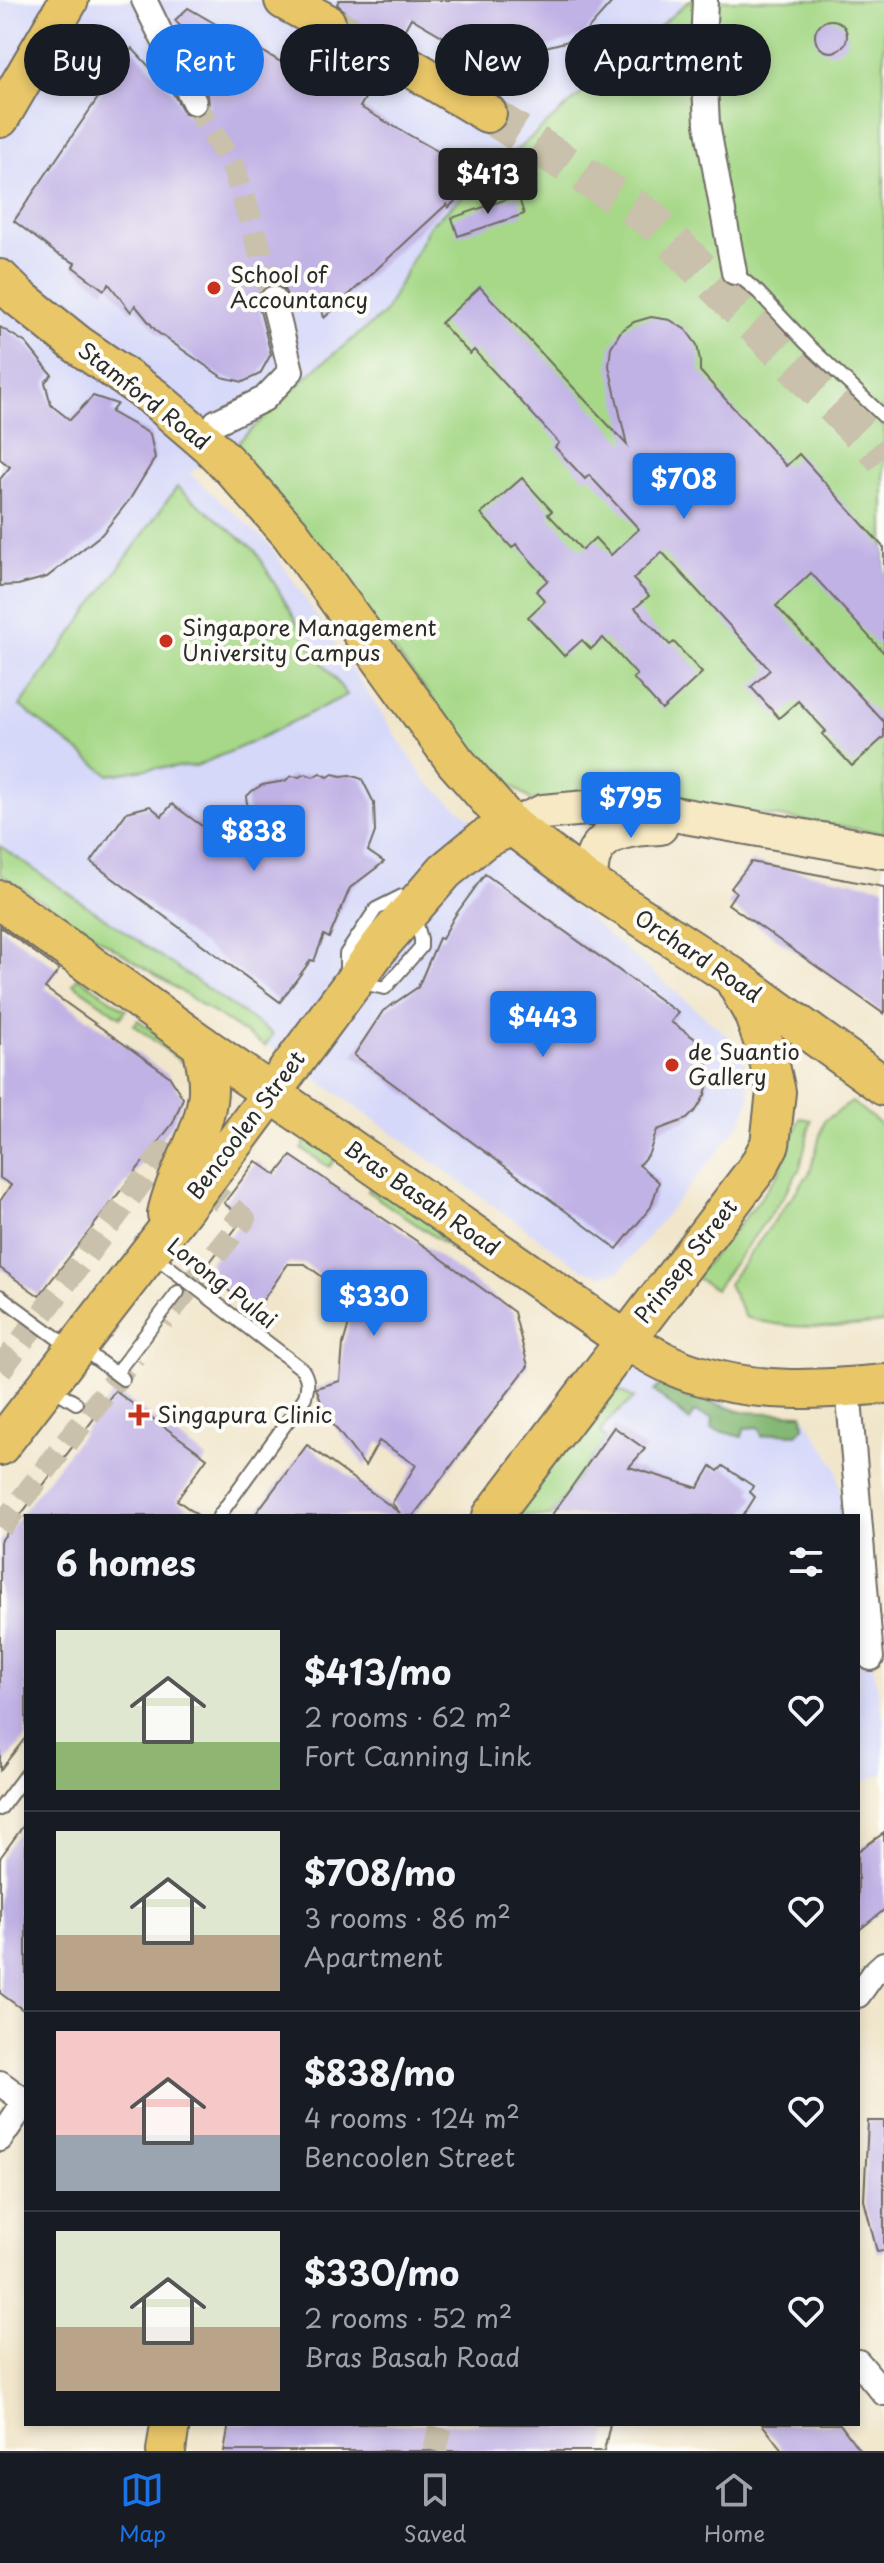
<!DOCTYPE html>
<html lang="en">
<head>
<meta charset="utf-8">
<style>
	body { margin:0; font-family:"Playpen Sans",sans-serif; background:#20242c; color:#f1f3f6; height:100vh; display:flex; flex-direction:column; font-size:30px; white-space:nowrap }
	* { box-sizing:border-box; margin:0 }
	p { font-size:26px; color:#9ea1a6 }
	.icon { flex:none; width:44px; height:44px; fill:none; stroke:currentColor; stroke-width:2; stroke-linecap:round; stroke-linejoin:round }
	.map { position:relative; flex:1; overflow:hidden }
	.panel { position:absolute; left:24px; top:1514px; width:836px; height:912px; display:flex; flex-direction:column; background:#171b24; border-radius:0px; box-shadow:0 4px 12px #0003 }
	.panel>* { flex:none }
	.top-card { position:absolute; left:24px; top:24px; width:836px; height:72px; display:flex; gap:16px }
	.price { position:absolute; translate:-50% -68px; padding:0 18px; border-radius:8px; background:#1a73e8; color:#fff; font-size:26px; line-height:52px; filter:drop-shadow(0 2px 4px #0008) }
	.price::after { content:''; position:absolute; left:50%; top:48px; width:24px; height:18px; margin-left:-12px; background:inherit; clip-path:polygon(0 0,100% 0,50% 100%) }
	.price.current { background:#222; color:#fff }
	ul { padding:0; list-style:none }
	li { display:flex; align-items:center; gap:24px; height:200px; padding:0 32px }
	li+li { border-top:2px solid #363941 }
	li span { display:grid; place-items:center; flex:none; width:224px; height:160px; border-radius:0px; color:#555 }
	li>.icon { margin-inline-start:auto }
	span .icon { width:96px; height:96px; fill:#fffc; stroke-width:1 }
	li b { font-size:34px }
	h2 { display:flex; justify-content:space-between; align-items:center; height:96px; padding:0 32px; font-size:34px }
	.tag { padding:0 28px; border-radius:36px; background:#171b24; box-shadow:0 4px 12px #0003; font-size:28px; line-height:72px }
	.tag.current { background:#1a73e8; color:#fff }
	.tab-bar { display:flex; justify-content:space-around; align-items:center; height:112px; border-top:2px solid #363941; background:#171b24; font-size:22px; color:#9ea1a6 }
	.tab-bar a { display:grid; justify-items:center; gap:4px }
	.tab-bar .current { color:#1a73e8 }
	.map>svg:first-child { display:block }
</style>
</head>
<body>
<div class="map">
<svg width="884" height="2451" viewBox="0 0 884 2451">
	<rect width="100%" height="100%" fill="#fdfcf7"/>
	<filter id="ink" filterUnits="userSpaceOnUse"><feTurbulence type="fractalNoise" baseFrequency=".0125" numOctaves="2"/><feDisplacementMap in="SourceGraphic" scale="16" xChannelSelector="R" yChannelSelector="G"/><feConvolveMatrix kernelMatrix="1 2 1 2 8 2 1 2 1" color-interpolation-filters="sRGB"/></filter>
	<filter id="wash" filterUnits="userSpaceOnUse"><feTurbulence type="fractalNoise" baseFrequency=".006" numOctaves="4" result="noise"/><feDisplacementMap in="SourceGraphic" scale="32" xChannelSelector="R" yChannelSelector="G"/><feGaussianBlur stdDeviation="1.8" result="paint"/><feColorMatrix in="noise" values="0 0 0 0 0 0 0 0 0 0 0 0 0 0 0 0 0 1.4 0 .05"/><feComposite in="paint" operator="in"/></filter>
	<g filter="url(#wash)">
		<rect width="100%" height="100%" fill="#f1e6cb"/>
		<!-- built -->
		<g fill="#d5d8f9">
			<path d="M0,0H683L682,7L430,225L384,314L316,368L233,447L189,473L269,544L426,781L729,1037L744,1061L750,1098L741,1123L620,1271L602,1275L583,1270L302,1068L0,874Z"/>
			<path d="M641,1366L743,1412L803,1414L836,1467L845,1516H518L596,1403Z"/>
			<path d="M858,1583L884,1723V1773L858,1784Z"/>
		</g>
		<!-- green -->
		<g fill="#a6d887" stroke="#688259" stroke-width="2">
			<path d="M690,0H884V833L635,795L531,800L484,764L233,447L316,368L384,314L430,225Z"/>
			<path d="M177,487L255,550L315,653L347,695L248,744L196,766L153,768L109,775L20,706Z"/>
			<path d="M0,846L273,1034L265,1046L0,874Z"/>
			<path d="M78,977L126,1010L121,1017L73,984Z"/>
			<path d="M138,1020L187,1058L183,1063L134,1025Z"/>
			<path d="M852,1102L884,1127V1323C838,1328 789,1331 745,1317L728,1284L810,1172L824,1121Z"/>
			<path d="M800,1118L811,1120L800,1168L784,1196L715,1289L695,1277L757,1203L779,1172Z"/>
			<path d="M306,1139L337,1158L329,1167L302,1149Z"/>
			<path d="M374,1183L466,1245L460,1254L367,1191Z"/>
			<path d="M618,1390L634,1398L607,1422L601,1432L606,1439L551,1516H512L607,1396Z"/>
		</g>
		<!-- forest -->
		<path fill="#84b874" stroke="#587250" stroke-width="2" d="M662,1383L697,1398L743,1412L803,1414L804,1427L797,1434L777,1433L762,1436L759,1427L744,1428L742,1437L712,1429L713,1418L693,1412L690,1421L654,1391Z"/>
		<g id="blocks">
			<!-- building -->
			<g fill="#c1b2e5">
				<path d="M339,0H614L583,35L569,41L545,47L523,43L506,33L488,63L411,18L401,36L390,33L379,36L371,44L368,55L371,66L379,74L360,107L481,176L448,208L447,204L324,318L321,305L289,300L284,289L276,284L263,288L259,294L258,303L271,354L260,374L243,382L222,377L157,332L135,305L131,312L109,284L104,290L73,267L75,263L57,254L14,221L132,48L171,90L185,114L194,117L206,111L209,104L208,96L197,75L207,57L175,20L188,8L300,73L316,43L327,45L337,42L346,33L348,22L345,12L337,4Z"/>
				<circle cx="831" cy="36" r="16"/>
				<path d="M518,195L524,214L458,236L452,218Z"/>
				<path d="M480,287L627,445L609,366L611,347L621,331L634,322L651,317L670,320L686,330L697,345L700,361V371L786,466L799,454L884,548V653L811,573L776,606L884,722V737L852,766L822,734L826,731L798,701L779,718L751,687L770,670L662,552L633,579L649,596L635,608L670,645L674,642L702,673L662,710L633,678L637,675L603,638L591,649L582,640L564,656L528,617L545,601L536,591L548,580L516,544L512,548L481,514L522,478L552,511L548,514L582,550L595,538L611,555L639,529L589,475L585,479L555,447L559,443L474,350L470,354L441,323Z"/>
				<path d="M0,327L26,343L52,375L45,382L51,405L70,420L93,396L117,404L111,412L150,434L155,458L130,499L102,534L47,577L18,585L0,586V479L10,467L0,459Z"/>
				<path d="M320,773L328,777L333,774L341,776L350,775L362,779L374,803L375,832L368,851L384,862L350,888L329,938L324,935L314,961L311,960L280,1002L91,862L127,812L150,806L162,816L172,804L240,854L259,829L248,809L246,797L252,791L262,785L285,781L291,776L299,777L306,774L313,777Z"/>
				<path d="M751,862L884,887V1014L728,904L736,892L731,888Z"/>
				<path d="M485,874L678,1013L671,1022L694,1038L707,1056L709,1079L705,1095L697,1109L687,1119L657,1130L649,1153L639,1165L659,1182L651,1207L617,1249L354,1055L383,1011L418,987L439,938L442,939L454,917Z"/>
				<path d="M0,927L59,970L45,988L169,1076L183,1098L173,1123L39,1296L0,1268V1201L11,1185L0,1178Z"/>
				<path d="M291,1156L430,1250L514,1312L528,1366L413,1516H254L307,1445L400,1513L392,1503L416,1465L379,1441L365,1466L326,1415L316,1388L340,1381L343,1344L349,1324L360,1305L305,1264H288L256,1310L215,1281L210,1262L243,1219L224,1203L256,1161L276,1175Z"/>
				<path d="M115,1391L207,1458L177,1500L199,1516H26V1737L0,1770V1542Z"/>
				<path d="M614,1427L645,1449L629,1467L698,1488L711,1466L718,1471L723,1466L753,1486L750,1492L755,1497L743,1516H551Z"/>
				<path d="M26,1822V2012L0,1993V1858Z"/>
				<path d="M884,1833V1910L858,1931V1851Z"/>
				<path d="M868,2121H884V2251L877,2252L864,2200Z"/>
				<path d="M229,2424H610L604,2451H224Z"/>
				<path d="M762,2424H840L860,2451H783Z"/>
			</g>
		</g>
	</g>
	<g filter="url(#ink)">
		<use href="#blocks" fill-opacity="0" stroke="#706c63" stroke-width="2"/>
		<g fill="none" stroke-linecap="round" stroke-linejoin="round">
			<!-- street-tunnel -->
			<g stroke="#c9c1ab" stroke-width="24" stroke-dasharray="24 12" stroke-linecap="butt">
				<path d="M194,102L234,169L257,240L273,299"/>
				<path d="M0,1370L163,1153L244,1219L162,1321"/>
				<path d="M0,1528L134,1356"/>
				<path d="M435,2451L441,2424"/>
			</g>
			<!-- primary-tunnel -->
			<g stroke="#c9c1ab" stroke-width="38" stroke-dasharray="38 19" stroke-linecap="butt">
				<path d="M326,23L390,55"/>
				<path d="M487,113L650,218L884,457"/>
			</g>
			<defs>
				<g id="lane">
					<path d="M734,272L758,292L806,343L884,417"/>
					<path d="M346,977V954L376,909L402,896L408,897"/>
					<path d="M361,983L385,988L421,947V939L414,914"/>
					<path d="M152,1254L302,1369C309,1379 308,1387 305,1397L219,1516"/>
					<path d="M0,1296L72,1349"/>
					<path d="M80,1347L123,1379"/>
					<path d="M116,1373L178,1292"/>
					<path d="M50,1387L76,1403"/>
					<path d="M0,1809L26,1774"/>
				</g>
				<g id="street">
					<path d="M144,0L194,102"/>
					<path d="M705,0L703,46L707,124L734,272"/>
					<path d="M216,422L264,399L291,371L273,299"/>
					<path d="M848,1387L871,1658"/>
					<path d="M858,1995L873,1974L884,1964"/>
					<path d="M0,2083L26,2102"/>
					<path d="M0,2139L26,2101"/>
					<path d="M858,2362L884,2393"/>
				</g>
				<g id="secondary">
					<path d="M512,826L543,812L587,808L662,812L884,851"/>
					<path d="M589,883C590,875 591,865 593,857C602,830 636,828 660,827"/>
				</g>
				<g id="primary">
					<path d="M284,0L326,23"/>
					<path d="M390,55L487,113"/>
					<path d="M0,118L69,0"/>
					<path d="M0,279L17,296L77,344L152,396L208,444L232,468L290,533L455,761L512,826L589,883L733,977L884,1086"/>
					<path d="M0,900L202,1045L625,1340C649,1353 672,1368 698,1375C760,1394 820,1390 884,1384"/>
					<path d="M167,1214C175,1175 201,1141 207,1101C210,1082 206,1064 202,1045"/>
					<path d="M0,1446L238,1138L383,942L445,871L484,839L512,826"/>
					<path d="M492,1516L758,1167L770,1144L776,1092L767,1052L753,1013L736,983"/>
					<path d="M166,2451L170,2424"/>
				</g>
			</defs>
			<!-- lane casing -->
			<use href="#lane" stroke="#706c63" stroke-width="16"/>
			<!-- street casing -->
			<use href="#street" stroke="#706c63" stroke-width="28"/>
			<!-- secondary casing -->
			<use href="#secondary" stroke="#706c63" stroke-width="38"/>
			<!-- primary casing -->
			<use href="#primary" stroke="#706c63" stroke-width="42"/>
			<!-- lane -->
			<use href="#lane" stroke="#fff" stroke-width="12"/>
			<!-- street -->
			<use href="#street" stroke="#fff" stroke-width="24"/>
			<!-- secondary -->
			<use href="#secondary" stroke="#f6e9c3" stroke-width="34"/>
			<!-- primary -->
			<use href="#primary" stroke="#e9c769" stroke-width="38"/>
		</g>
	</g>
	<!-- markers -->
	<g fill="#c8321e" stroke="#fdfcf7" stroke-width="3">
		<circle cx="214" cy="288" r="8"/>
		<circle cx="166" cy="641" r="8"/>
		<circle cx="672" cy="1065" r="8"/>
		<path d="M135 1403h8v8h8v8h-8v8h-8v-8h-8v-8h8z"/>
	</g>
	<g text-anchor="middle" stroke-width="8" stroke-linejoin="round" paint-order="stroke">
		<!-- poi labels -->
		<g font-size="22" fill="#2b2b2b" stroke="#fdfcf7" text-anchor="start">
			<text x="230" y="283">School of<tspan x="230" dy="25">Accountancy</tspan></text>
			<text x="182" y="636">Singapore Management<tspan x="182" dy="25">University Campus</tspan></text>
			<text x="688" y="1060">de Suantio<tspan x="688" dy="25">Gallery</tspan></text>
			<text x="157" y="1423">Singapura Clinic</text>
		</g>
		<!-- street labels -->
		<g font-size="22" fill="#2b2b2b" stroke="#fdfcf7">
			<text transform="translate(144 396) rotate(38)" y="8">Stamford Road</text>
			<text transform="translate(698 956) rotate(34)" y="8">Orchard Road</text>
			<text transform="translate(246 1125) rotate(-53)" y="8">Bencoolen Street</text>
			<text transform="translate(422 1198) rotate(35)" y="8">Bras Basah Road</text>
			<text transform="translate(686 1261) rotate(-52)" y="8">Prinsep Street</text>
			<text transform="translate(222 1283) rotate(38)" y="8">Lorong Pulai</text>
		</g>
	</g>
</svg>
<b class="price current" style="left:488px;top:216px">$413</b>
<b class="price" style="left:684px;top:521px">$708</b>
<b class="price" style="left:631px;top:840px">$795</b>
<b class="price" style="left:254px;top:873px">$838</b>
<b class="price" style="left:543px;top:1059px">$443</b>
<b class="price" style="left:374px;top:1338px">$330</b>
<div class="top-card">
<a class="tag">Buy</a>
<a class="tag current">Rent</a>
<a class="tag">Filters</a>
<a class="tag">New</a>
<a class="tag">Apartment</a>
</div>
<section class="panel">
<h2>6 homes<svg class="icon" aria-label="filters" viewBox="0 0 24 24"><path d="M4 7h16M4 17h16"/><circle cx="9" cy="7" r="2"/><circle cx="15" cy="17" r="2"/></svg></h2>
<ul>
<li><span style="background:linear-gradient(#dfe7d0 70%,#8fb573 0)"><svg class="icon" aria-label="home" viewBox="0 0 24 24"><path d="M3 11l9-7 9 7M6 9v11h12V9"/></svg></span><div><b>$413/mo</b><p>2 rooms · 62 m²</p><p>Fort Canning Link</p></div><svg class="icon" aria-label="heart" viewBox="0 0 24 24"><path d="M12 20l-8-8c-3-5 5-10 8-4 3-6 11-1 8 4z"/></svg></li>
<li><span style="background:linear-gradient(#dfe7d0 65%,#b9a48a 0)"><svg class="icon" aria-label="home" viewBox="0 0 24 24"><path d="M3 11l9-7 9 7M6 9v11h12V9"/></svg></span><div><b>$708/mo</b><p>3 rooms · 86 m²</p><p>Apartment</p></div><svg class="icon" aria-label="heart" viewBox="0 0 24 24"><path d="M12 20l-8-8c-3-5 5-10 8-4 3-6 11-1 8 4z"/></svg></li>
<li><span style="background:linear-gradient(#f6c9c9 65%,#9aa5b1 0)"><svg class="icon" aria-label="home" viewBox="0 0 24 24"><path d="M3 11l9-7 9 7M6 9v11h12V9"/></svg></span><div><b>$838/mo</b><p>4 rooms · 124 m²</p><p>Bencoolen Street</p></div><svg class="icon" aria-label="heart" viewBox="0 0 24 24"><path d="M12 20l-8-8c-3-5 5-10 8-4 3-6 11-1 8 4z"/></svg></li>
<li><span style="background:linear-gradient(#dfe7d0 60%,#b9a48a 0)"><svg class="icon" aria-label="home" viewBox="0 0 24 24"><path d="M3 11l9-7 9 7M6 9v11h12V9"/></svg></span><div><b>$330/mo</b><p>2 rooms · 52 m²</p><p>Bras Basah Road</p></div><svg class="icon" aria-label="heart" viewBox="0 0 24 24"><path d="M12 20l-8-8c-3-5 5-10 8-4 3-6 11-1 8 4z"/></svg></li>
</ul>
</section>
</div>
<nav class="tab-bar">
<a class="current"><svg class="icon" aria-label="map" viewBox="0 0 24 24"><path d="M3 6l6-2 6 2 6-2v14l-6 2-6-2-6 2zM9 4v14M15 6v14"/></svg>Map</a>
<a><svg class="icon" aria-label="saved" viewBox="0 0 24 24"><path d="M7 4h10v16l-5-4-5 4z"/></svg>Saved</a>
<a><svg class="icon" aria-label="home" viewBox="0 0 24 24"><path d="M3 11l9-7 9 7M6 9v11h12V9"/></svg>Home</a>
</nav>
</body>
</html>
